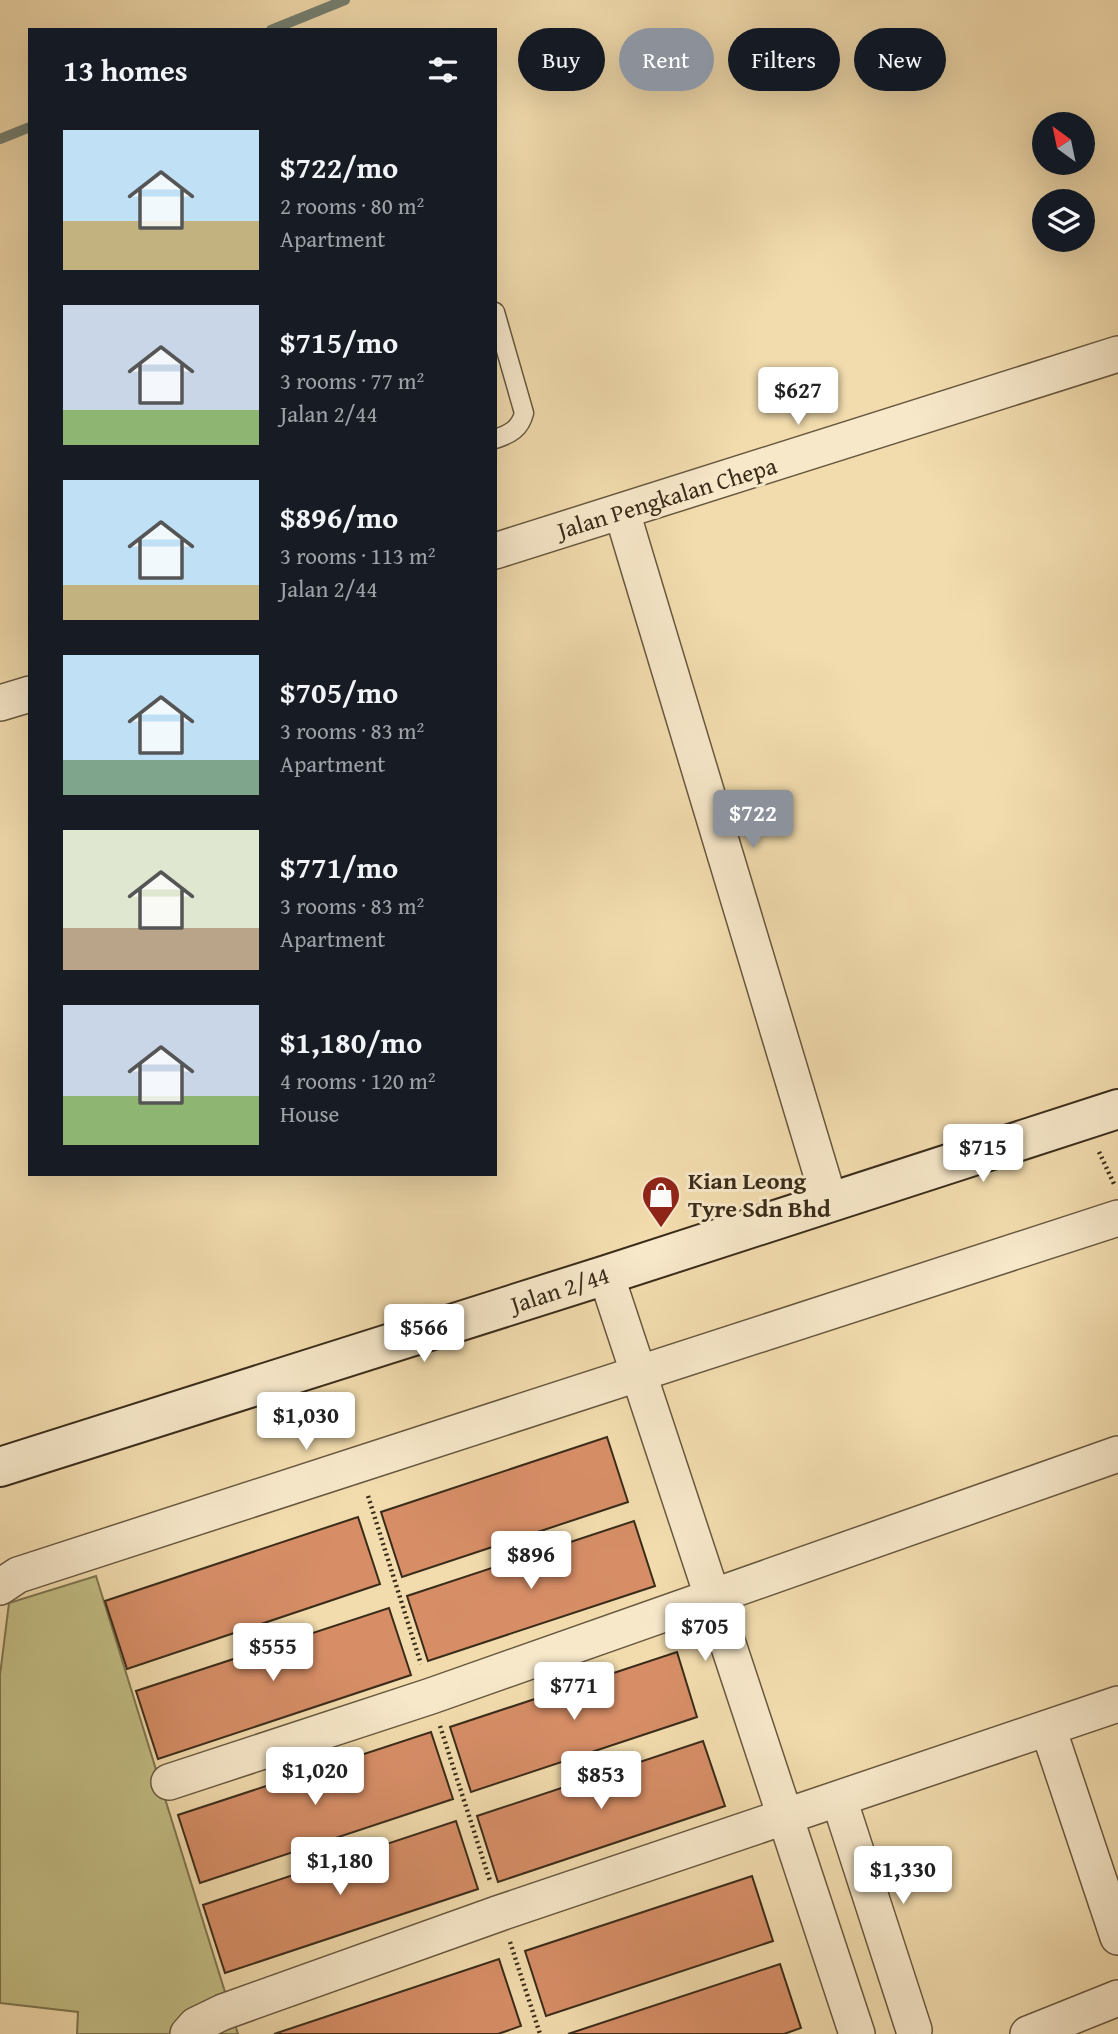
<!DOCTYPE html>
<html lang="en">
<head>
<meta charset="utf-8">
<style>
	body { margin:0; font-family:"Gentium Book Plus",serif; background:#20242c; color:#f1f3f6; height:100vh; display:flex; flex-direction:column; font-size:26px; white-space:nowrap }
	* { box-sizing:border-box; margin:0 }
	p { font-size:23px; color:#9ea1a6 }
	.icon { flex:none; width:38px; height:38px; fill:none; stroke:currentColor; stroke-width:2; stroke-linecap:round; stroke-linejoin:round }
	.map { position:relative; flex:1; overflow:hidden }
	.side { position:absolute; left:28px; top:28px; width:469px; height:1148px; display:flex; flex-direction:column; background:#171b24; border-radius:0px; box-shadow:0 7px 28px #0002 }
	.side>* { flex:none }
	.top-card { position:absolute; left:518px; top:28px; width:494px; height:63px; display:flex; gap:14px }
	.needle { width:46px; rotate:327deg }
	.buttons { position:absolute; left:1032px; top:112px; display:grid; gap:14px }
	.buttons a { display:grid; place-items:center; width:63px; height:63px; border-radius:50%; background:#171b24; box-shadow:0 7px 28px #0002; font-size:35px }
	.price { position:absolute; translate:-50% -60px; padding:0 16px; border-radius:7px; background:#fff; color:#222; font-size:23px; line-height:46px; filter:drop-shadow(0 2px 4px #0008) }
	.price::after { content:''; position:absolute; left:50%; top:42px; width:21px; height:16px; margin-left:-10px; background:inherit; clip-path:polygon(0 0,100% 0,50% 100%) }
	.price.active { background:#8c9099; color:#fff }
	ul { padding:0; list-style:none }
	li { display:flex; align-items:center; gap:21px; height:175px; padding:0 35px }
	li span { display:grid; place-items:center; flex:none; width:196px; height:140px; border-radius:0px; color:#555 }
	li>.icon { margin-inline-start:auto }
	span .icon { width:84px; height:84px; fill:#fffc; stroke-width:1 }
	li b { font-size:30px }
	h2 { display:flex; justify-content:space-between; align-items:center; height:84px; padding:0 35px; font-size:30px }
	.tag { padding:0 24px; border-radius:32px; background:#171b24; box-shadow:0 7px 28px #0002; font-size:24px; line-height:63px }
	.tag.active { background:#8c9099; color:#fff }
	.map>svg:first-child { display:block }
</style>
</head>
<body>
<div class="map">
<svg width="1118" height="2034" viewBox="0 0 1118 2034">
	<rect width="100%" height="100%" fill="#f2dcae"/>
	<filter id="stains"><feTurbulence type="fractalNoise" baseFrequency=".00286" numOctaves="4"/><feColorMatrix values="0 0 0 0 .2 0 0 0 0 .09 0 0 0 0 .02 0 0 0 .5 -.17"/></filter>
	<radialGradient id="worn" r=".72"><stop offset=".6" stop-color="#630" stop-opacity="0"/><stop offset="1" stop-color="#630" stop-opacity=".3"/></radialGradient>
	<!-- green -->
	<path fill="#c3be85" stroke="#7e7550" stroke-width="2" d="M96,1576L238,2034H77L78,2012L0,2003V1675L9,1603Z"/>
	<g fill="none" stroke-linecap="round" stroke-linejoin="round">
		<!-- stream -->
		<g stroke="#758173" stroke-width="10">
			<path d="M271,30L345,0"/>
			<path d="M0,139L30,127"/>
		</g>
	</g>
	<!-- building -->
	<g fill="#d78e67" stroke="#3a2c1a" stroke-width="2">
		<path d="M607,1437L628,1502L402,1577L381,1512Z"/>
		<path d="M358,1517L380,1584L127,1669L105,1601Z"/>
		<path d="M634,1521L655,1586L428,1661L407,1596Z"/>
		<path d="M389,1608L411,1675L158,1759L136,1691Z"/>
		<path d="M677,1652L697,1717L471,1792L450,1727Z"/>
		<path d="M431,1732L453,1799L200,1883L178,1815Z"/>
		<path d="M703,1741L725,1806L498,1882L477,1816Z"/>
		<path d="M456,1821L478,1889L225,1973L203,1905Z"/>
		<path d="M752,1876L773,1941L546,2016L525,1951Z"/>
		<path d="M499,1959L521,2026L498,2034H274Z"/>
		<path d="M780,1964L801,2028L784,2034H568Z"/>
	</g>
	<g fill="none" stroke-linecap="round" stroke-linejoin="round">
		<defs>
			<path id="lane" d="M495,312L524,413C520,429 510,434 495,439"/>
			<g id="street">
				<path d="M622,512L830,1203"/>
				<path d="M495,551L1118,354"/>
				<path d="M0,703L30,694"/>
				<path d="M606,1275L857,2034"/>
				<path d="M0,1587L18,1575L1118,1218"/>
				<path d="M1048,1728L1118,1937"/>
				<path d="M169,1782L431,1696L1118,1454"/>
				<path d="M839,1799L914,2030"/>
				<path d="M188,2034L196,2025L223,2012L500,1913L1118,1704"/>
				<path d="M1028,2034L1118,1998"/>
			</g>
			<path id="secondary" d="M0,1467L606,1275L1118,1109"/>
		</defs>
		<!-- lane casing -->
		<use href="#lane" stroke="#68583f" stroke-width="21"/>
		<!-- street casing -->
		<use href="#street" stroke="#68583f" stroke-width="38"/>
		<!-- secondary casing -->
		<use href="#secondary" stroke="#3a2c1a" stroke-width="42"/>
		<!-- path -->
		<g stroke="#3a2c1a" stroke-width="4.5" stroke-dasharray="2 3.5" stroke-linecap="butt">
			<path d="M1099,1152L1115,1186"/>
			<path d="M368,1496L421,1664"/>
			<path d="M440,1726L490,1881"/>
			<path d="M510,1942L540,2034"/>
		</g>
		<!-- lane -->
		<use href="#lane" stroke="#f7e8ca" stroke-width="18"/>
		<!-- street -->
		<use href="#street" stroke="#f7e8ca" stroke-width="35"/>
		<!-- secondary -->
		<use href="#secondary" stroke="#f7e8ca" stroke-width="38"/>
	</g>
	<!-- icons -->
	<defs>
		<symbol id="shop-pin" viewBox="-11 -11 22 30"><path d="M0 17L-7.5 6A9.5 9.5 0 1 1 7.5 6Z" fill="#8f2418" stroke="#f7e8ca"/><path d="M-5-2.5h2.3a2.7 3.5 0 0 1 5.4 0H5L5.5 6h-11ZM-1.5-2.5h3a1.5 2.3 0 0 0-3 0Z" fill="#fff"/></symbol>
	</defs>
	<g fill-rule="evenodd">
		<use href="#shop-pin" x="639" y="1173" width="44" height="60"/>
	</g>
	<g text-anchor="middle" stroke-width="6" stroke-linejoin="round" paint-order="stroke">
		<!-- street labels -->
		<g font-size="24" fill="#3a2c1a" stroke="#f7e8ca">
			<text transform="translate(667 498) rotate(-17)" y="8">Jalan Pengkalan Chepa</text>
			<text transform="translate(560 1290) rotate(-18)" y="8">Jalan 2/44</text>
		</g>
		<!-- poi labels -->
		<g font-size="24" font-weight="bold" fill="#3a2c1a" stroke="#f7e8ca" text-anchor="start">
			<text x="688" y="1189">Kian Leong<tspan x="688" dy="28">Tyre Sdn Bhd</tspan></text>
		</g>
	</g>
	<rect width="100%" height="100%" filter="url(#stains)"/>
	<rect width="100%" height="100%" fill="url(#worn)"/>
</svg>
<div class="buttons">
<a><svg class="needle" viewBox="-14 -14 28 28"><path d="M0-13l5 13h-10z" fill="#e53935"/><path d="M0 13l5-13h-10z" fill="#9ea1a6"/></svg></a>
<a><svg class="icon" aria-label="layers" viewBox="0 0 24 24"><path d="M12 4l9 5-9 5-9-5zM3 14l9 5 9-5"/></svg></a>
</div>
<b class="price" style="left:798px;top:427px">$627</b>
<b class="price active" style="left:753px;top:850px">$722</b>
<b class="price" style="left:983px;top:1184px">$715</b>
<b class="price" style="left:424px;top:1364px">$566</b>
<b class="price" style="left:306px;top:1452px">$1,030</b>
<b class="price" style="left:531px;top:1591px">$896</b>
<b class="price" style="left:705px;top:1663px">$705</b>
<b class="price" style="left:273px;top:1683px">$555</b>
<b class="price" style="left:574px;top:1722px">$771</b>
<b class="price" style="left:315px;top:1807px">$1,020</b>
<b class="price" style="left:601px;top:1811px">$853</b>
<b class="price" style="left:340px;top:1897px">$1,180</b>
<b class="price" style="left:903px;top:1906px">$1,330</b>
<div class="top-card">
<a class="tag">Buy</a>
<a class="tag active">Rent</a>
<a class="tag">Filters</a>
<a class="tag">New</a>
</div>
<section class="side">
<h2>13 homes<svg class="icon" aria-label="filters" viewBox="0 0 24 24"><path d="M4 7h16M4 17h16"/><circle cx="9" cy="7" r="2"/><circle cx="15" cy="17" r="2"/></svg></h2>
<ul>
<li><span style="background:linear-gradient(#bfe0f5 65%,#c2b280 0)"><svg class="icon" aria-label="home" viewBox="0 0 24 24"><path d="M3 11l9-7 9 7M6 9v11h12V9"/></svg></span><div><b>$722/mo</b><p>2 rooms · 80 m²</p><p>Apartment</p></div></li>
<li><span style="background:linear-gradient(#c9d6e8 75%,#8fb573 0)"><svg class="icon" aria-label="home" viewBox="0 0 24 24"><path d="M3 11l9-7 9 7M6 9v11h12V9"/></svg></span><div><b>$715/mo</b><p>3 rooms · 77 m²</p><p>Jalan 2/44</p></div></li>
<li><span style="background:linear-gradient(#bfe0f5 75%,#c2b280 0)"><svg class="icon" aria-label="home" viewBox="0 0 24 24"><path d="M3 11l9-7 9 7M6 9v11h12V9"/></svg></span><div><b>$896/mo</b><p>3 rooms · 113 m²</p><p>Jalan 2/44</p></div></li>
<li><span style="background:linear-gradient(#bfe0f5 75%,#7fa58c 0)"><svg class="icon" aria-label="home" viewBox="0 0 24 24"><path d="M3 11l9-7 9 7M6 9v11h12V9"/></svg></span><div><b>$705/mo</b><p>3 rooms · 83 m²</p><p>Apartment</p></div></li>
<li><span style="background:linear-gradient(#dfe7d0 70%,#b9a48a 0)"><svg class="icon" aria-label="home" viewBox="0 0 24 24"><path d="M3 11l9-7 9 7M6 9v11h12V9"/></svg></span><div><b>$771/mo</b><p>3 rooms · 83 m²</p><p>Apartment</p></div></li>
<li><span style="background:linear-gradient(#c9d6e8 65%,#8fb573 0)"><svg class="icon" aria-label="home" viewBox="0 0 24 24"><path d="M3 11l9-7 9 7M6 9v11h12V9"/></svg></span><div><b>$1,180/mo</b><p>4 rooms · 120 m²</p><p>House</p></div></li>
</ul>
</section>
</div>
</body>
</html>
